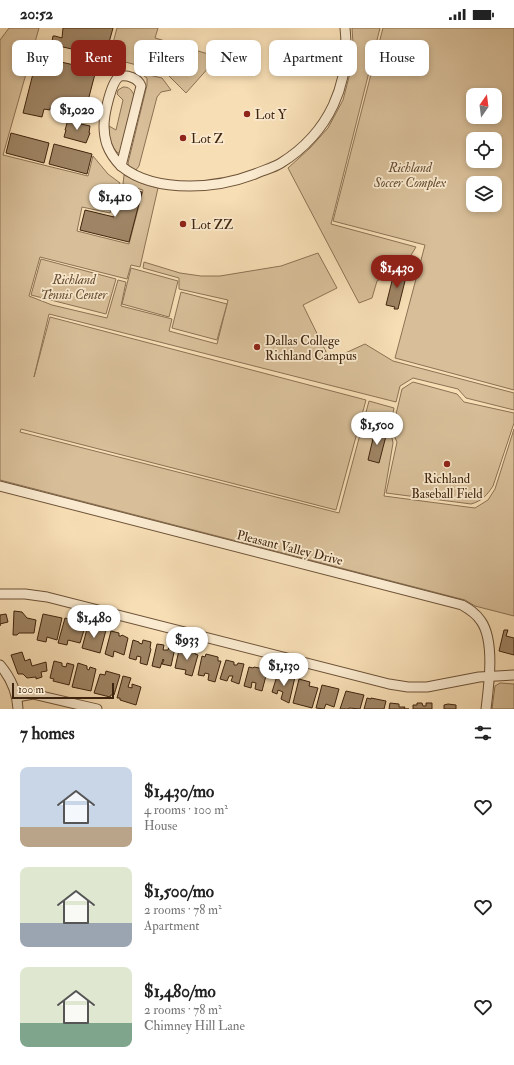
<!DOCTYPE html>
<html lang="en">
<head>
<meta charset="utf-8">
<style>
	body { margin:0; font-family:"IM FELL Double Pica",serif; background:#f6f6f6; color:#222; height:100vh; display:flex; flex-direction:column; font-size:15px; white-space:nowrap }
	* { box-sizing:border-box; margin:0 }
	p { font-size:13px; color:#767676 }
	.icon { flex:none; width:22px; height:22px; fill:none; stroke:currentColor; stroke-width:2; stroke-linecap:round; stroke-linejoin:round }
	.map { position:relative; height:681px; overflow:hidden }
	.side { display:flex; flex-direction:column; background:#fff; flex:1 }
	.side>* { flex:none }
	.hud { position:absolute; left:12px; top:12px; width:490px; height:36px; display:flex; gap:8px }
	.needle { width:26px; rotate:14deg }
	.tools { position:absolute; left:466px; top:60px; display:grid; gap:8px }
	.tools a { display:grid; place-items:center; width:36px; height:36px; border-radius:8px; background:#fff; box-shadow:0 2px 6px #0003; font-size:20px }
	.scale { position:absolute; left:12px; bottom:10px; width:102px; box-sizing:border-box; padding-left:4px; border:2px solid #40250e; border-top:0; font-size:11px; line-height:14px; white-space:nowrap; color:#40250e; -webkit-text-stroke:3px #faeacf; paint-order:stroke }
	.price { position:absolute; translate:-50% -34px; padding:0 9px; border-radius:14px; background:#fff; color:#222; font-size:13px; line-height:26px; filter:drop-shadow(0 1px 2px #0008) }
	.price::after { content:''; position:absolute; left:50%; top:24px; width:12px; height:9px; margin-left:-6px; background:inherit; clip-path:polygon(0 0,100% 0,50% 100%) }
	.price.current { background:#8f2418; color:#fff }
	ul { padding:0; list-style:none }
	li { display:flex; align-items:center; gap:12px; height:100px; padding:0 20px }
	li span { display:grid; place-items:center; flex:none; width:112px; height:80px; border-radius:8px; color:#555 }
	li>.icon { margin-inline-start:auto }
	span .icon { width:48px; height:48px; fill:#fffc; stroke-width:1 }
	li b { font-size:17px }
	h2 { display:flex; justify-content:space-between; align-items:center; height:48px; padding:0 20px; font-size:17px }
	.tag { padding:0 14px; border-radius:8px; background:#fff; box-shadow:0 2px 6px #0003; font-size:14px; line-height:36px }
	.tag.current { background:#8f2418; color:#fff }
	.status { display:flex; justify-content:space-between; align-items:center; height:28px; padding:0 20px; background:#fff; direction:ltr }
	.status svg { height:11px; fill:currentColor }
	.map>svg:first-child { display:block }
</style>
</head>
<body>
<div class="status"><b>20:52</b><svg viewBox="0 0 49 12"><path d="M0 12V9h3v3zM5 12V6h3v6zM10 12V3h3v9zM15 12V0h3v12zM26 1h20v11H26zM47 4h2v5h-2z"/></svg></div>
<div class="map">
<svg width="514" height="681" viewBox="0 0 514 681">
	<rect width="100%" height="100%" fill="#f7deb5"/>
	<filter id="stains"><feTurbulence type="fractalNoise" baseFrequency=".005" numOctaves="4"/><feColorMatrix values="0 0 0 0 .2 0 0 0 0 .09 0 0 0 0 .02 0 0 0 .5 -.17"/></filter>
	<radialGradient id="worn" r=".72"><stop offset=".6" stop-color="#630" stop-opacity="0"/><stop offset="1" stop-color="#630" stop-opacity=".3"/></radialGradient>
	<!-- green -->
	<g fill="#d8bf99" stroke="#8c7254" fill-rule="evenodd">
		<path d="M9,0H39L3,127L88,148L93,128L108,146L120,155L110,185L82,179L77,203L129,216L143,162L123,156L124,147L144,156L158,160L140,239L131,237L127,251L40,229L29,268L52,277L107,290L118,252L126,254L121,278L172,291L169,303L217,316L228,272L179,261V250L143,240L144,234L180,245L201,248H220L281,238L318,225L337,260L303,277L330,332L365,316L393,333L514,365V382L466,370L458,361L413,350L400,358L396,374L49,286L34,349L50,289L366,372L336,482L21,401L20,404L339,485L369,373L394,380L390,400L393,415L384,468L475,480L488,472L495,461L514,401V588L475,578L465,572L0,452V12Z"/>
		<path d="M117,0H158L155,10L218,29L186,65L165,44L109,30Z"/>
		<path d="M352,0H380L331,196L416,219L410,229L393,235L388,247L377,253L372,270L359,275L288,140L310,120L328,100L343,72L354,30Z"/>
		<path d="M383,0H514V362L395,330L425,217L333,193ZM473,67H495V89H473ZM473,111H495V133H473ZM473,155H495V177H473Z"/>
		<path d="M140,45L162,50L171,62L161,64L157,69L139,138L136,142C131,141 129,139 128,135L147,57V50Z"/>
		<path d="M123,59C129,59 131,61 134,67L120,125H118C111,119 108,107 109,98L116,102L123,72L117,66L118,62Z"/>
		<path d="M41,231L116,251L106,286L31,267Z"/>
		<path d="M131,240L178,253L169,289L122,276Z"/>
		<path d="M181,264L227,276L217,312L172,300Z"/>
		<path d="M413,354L457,366L464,374L514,385V395L493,458C487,467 482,473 471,476L386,465L397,414L392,403L402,361Z"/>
		<path d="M500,655L514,656V681H492L495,658Z"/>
	</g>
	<!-- building -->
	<g fill="#9f8565" stroke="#40250e">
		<path d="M63,0H113L105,29L59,18L60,16L53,14L52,13L53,8H55L62,10Z"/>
		<path d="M39,22L57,26L55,36L61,37V34L96,42L84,88L50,80V82L44,81L42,89L23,85Z"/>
		<path d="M68,92L82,94L81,96L90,98L89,105H90L86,115L64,109L66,102H65Z"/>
		<path d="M11,105L49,115L44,135L6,125Z"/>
		<path d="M54,116L92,126L87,146L49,136Z"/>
		<path d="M121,159L142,164L129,214L80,202L85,182L114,189Z"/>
		<path d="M395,241L407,245L398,281H394L395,279L386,277Z"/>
		<path d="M375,402L387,404L379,435L368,432Z"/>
		<path d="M14,583L22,584L27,590L36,592L34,605H19L17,607H13Z"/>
		<path d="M6,586L8,594L0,596V598V587Z"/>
		<path d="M43,586L62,590L57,612L47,609L46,614L37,612Z"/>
		<path d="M65,590L86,596L80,615L68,612L67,617L58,615Z"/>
		<path d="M88,597L106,602L100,625L82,620Z"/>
		<path d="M504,602H508L506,608L514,610V627L499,623Z"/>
		<path d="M111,603L119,605V608H121L122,607L128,610L124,627L114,623L113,629L105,626Z"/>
		<path d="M133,612L139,614V615L142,616L143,612L151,614L150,620L151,621L147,637L140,635L141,629L137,628L136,632L129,630Z"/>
		<path d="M157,616L164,617L163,622H168L169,619L175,620L171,638L162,636L164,632L163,631L160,640L152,638Z"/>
		<path d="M184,621L195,624V626L198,627L192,648L185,646L186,642L175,640L179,622L184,623Z"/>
		<path d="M22,624L25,633L30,631L32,638L46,634L47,643L41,644L42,649L36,651V649L27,650L23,646H18L11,627Z"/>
		<path d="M206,626L218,629V633H221L215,654L208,652L209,646L205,645L204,648L198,647L202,628L205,629Z"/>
		<path d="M226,632L234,634V637H237L238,635L244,636L239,656L231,653L233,648H229L227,653L220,651Z"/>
		<path d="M54,633L62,635V638L66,639L67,635L74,637L69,657L53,653L54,651L50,650Z"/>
		<path d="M78,635L87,638V641L89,642L90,639L96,641L91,663L72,659Z"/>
		<path d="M249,639L253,640L254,639L264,641L263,643L267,644L262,663L255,661L256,655L252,654L251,660L244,658Z"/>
		<path d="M106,643L120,647L114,667H111L110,669L94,665L100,646L105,647Z"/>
		<path d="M288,647L295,649L289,675L281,671L283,664L278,662L277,666L272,664L277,648L287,652Z"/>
		<path d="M123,648L131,650L128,659L132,660V656L141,659L136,677L120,672V670H117Z"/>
		<path d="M299,651L310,654L309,658L318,660L312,680L293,675Z"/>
		<path d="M322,657L339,661L334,679L326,676L324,681L316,680Z"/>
		<path d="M346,663L364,667L360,681L349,680V681H340Z"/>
		<path d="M367,670L371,671V670L386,673L384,681H364Z"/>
		<path d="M390,675L399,676V679H405L404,681H409H389Z"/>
		<path d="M417,675H422L423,678H426V675H432V681H413V677H417Z"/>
		<path d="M448,676L456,677V681H444V677Z"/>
	</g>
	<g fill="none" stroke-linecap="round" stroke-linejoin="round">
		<defs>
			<g id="minor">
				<path d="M120,48C128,47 138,50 141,58L121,138C115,132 110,125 107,117C105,111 104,104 104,98C104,87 111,53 120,48Z"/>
				<path d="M121,138C139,153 166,158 190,158C213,158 234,154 255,146C264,142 273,140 281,135C329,105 351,56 345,0"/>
				<path d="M0,458L462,577C469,581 476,585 481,593C495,613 489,657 486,681"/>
				<path d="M0,566H25L47,569L389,656L408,659H427L479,649L514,647"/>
				<path d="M0,637C11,650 17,663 18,681"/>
				<path d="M17,669L33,666L37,667L97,681"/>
			</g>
		</defs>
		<!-- minor casing -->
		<use href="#minor" stroke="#6e5338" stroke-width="11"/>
		<!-- minor -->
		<use href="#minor" stroke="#faeacf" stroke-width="9"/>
	</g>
	<!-- markers -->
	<g fill="#8f2418" stroke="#faeacf" stroke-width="1.5">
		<circle cx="247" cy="86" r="4"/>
		<circle cx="183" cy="110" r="4"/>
		<circle cx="183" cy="196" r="4"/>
		<circle cx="257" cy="319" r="4"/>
		<circle cx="447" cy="436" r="4"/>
	</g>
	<g text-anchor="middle" stroke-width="3.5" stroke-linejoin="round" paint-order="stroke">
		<!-- poi labels -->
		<g font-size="13" fill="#40250e" stroke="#faeacf" text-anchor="start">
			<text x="255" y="91">Lot Y</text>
			<text x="191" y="115">Lot Z</text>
			<text x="191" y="201">Lot ZZ</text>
			<text x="265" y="317">Dallas College<tspan x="265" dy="15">Richland Campus</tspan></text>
			<text x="447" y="455" text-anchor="middle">Richland<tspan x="447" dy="15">Baseball Field</tspan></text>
		</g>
		<!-- park labels -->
		<g font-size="13" font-style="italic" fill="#664c31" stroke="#faeacf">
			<text x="410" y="144">Richland<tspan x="410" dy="15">Soccer Complex</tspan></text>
			<text x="74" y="256">Richland<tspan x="74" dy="15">Tennis Center</tspan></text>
		</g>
		<!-- street labels -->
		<g font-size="13" fill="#40250e" stroke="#faeacf">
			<text transform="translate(290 519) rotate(14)" y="5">Pleasant Valley Drive</text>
		</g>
	</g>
	<rect width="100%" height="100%" filter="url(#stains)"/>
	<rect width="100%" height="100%" fill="url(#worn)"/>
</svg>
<div class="tools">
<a><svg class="needle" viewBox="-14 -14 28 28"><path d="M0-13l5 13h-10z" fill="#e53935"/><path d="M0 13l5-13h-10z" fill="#767676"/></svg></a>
<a><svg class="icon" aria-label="locate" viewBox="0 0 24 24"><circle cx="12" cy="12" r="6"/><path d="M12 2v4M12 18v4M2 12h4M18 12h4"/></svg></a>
<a><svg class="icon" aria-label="layers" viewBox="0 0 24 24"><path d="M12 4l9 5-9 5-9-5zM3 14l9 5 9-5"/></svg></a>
</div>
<div class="scale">100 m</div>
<b class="price" style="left:77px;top:103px">$1,020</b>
<b class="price" style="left:115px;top:190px">$1,410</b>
<b class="price current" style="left:397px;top:261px">$1,430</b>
<b class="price" style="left:377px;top:418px">$1,500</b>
<b class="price" style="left:94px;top:611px">$1,480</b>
<b class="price" style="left:187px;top:633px">$933</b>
<b class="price" style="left:284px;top:659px">$1,130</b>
<div class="hud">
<a class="tag">Buy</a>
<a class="tag current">Rent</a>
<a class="tag">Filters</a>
<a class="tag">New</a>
<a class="tag">Apartment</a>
<a class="tag">House</a>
</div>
</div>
<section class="side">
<h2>7 homes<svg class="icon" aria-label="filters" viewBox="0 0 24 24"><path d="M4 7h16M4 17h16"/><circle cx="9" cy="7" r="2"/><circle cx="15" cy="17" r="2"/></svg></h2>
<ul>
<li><span style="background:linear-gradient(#c9d6e8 75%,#b9a48a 0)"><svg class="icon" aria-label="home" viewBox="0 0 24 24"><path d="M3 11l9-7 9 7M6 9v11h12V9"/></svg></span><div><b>$1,430/mo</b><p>4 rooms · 100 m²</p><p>House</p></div><svg class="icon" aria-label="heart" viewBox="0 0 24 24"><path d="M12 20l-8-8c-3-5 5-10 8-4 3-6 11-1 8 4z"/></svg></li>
<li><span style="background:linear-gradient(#dfe7d0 70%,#9aa5b1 0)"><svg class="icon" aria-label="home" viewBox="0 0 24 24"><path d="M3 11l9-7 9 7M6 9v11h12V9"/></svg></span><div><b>$1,500/mo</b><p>2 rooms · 78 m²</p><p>Apartment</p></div><svg class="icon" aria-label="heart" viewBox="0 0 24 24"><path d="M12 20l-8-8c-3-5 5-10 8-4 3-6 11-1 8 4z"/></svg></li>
<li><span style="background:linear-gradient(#dfe7d0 70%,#7fa58c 0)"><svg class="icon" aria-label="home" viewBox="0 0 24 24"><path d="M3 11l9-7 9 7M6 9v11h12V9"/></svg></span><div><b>$1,480/mo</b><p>2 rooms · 78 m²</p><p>Chimney Hill Lane</p></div><svg class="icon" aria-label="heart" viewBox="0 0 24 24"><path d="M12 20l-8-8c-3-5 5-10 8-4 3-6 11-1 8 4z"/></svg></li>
</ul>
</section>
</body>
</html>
